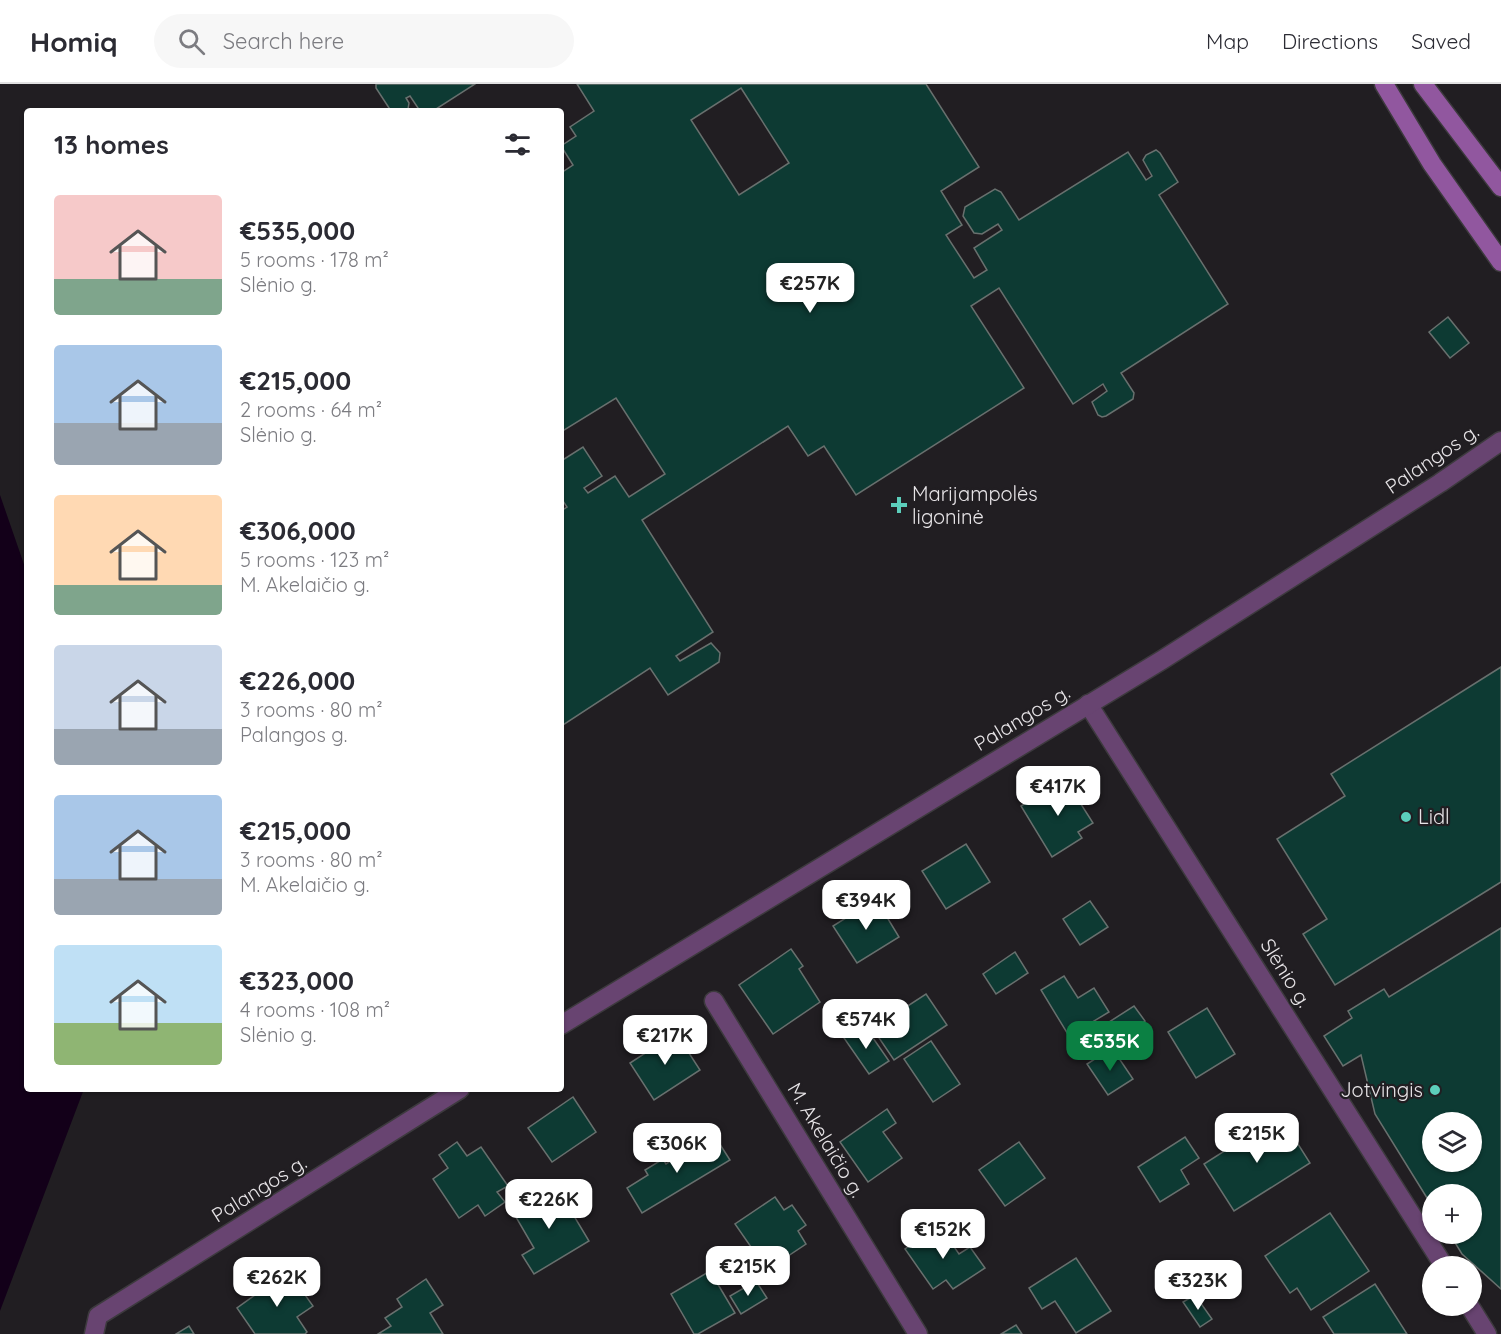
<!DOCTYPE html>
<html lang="en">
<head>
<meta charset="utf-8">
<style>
	body { margin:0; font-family:Quicksand,sans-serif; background:#f7f7f7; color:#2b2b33; height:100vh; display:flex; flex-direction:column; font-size:22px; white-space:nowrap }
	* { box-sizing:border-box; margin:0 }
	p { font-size:20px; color:#7c7c81 }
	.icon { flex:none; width:33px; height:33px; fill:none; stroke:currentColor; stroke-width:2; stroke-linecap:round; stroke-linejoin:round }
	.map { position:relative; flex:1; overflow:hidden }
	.sheet { position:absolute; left:24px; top:24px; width:540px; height:984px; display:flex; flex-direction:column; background:#fff; border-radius:6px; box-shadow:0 2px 4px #0004 }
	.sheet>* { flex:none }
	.buttons { position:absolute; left:1422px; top:1028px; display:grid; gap:12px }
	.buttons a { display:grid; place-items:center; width:60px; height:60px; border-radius:50%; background:#fff; box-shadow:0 2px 4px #0004; font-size:30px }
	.price { position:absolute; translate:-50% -51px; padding:0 14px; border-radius:12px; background:#fff; color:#222; font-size:20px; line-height:39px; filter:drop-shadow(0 2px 3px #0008) }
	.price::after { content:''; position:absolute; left:50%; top:36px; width:18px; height:14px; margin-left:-9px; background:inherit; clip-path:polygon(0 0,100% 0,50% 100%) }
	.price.active { background:#0b8043; color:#fff }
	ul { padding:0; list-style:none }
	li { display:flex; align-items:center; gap:18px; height:150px; padding:0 30px }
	li span { display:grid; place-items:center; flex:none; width:168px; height:120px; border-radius:6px; color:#555 }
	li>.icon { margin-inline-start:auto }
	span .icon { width:72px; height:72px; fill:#fffc; stroke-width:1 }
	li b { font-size:26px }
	h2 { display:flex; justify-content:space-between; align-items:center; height:72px; padding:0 30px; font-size:26px }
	header { display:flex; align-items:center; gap:36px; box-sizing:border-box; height:84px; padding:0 30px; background:#fff; border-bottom:2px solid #e1e1e2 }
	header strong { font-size:28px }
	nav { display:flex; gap:33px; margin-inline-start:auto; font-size:21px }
	.search { width:420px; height:54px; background:#f7f7f7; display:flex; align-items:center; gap:15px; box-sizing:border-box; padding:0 21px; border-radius:33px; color:#7c7c81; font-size:22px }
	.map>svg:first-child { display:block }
</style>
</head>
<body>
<header>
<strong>Homiq</strong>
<div class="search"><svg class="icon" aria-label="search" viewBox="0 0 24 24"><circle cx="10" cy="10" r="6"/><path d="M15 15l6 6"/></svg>Search here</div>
<nav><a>Map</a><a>Directions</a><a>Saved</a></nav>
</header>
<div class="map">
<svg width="1501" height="1250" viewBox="0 0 1501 1250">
	<rect width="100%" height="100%" fill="#211e22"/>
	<!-- water -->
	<path fill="#130019" d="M0,411L27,489V1005H84L0,1227Z"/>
	<!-- building -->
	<g fill="#0d3a33" stroke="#68706e" stroke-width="1.5" fill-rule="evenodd">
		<path d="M376,0H475L433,27H420L410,12L406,14L409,19L408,25L405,27H391L376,4Z"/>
		<path d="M577,0H926L979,83L941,107L962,141L946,151L974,194L987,186L974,164L1002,146L998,140L982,150L974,149L963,132L965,123L995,105L1001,108L1019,136L1128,68L1146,96L1152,92L1143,76L1146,71L1156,66L1160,69L1178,98L1159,111L1228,220L1121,289L1134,309L1133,315L1106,332L1102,333L1098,331L1092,318L1107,307L1103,300L1073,320L999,204L971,222L1024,304L856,411L824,362L808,372L788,342L642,436L713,548L676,572L680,577L711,559L720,569L719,578L668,611L650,584L563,641L561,638V427L567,423L561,414V377L583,363L602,392L584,404L588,409L615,392L629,413L665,390L616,314L561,348V89L573,81L561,62L576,52L570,43L594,27ZM741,4L789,79L739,111L691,36Z"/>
		<path d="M1448,233L1469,259L1450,274L1429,248Z"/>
		<path d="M1501,583V798L1335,901L1303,850L1327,835L1277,755L1345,712L1331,690Z"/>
		<path d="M1065,695L1093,739L1078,748L1082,754L1052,773L1021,722Z"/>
		<path d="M966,760L990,798L946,825L922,787Z"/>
		<path d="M876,815L899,853L857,879L833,842Z"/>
		<path d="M1090,817L1108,843L1080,861L1063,835Z"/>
		<path d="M1501,844V1205L1462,1170L1449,1149H1472V1110H1432V1122L1375,1030L1361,971L1343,982L1324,952L1352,934L1348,927L1384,905L1389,913ZM1432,1038H1472V1077H1432Z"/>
		<path d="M791,865L803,882L799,885L820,918L773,950L739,901Z"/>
		<path d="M1015,868L1028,889L996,910L983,890Z"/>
		<path d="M1064,892L1078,914L1094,904L1109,928L1069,952L1041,906Z"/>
		<path d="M926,910L947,941L894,976L877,951L907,931L903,925Z"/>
		<path d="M1134,922L1145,937L1118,956L1106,940Z"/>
		<path d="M1207,924L1235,970L1196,994L1168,948Z"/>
		<path d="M1102,940L1113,956L1084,975L1074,959Z"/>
		<path d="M864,941L889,977L869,990L844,954Z"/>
		<path d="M676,949L700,986L654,1016L630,979Z"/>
		<path d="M931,957L960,1000L933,1018L904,975Z"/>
		<path d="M1112,964L1133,995L1108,1011L1087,980Z"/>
		<path d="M573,1013L596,1048L552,1078L528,1044Z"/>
		<path d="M887,1025L896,1039L883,1048L902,1074L868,1098L840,1058Z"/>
		<path d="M1273,1036L1279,1046L1286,1041L1310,1079L1234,1127L1204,1080Z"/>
		<path d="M714,1051L730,1076L642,1129L627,1104L648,1091L645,1086L663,1075L666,1080Z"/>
		<path d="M1185,1053L1199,1074L1181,1086L1189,1100L1160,1118L1138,1083Z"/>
		<path d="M457,1058L467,1072L481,1063L508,1102L497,1108L505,1118L485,1132L478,1121L459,1134L433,1095L448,1084L439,1071Z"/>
		<path d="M1019,1058L1045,1094L1005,1122L979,1086Z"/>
		<path d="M556,1102L589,1157L534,1190L522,1171L534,1164L513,1128Z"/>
		<path d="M775,1113L784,1126L792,1121L806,1141L798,1147L806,1160L767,1186L735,1140Z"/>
		<path d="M1330,1129L1369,1187L1311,1226L1297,1204L1290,1209L1265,1172Z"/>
		<path d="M939,1141L959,1170L970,1163L985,1184L953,1205L946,1196L933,1205L905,1165Z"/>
		<path d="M1076,1174L1111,1227L1076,1249L1055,1217L1042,1225L1029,1204Z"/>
		<path d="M288,1187L313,1222L297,1233L307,1248L305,1250H255L237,1224Z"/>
		<path d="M710,1187L735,1229L698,1250H694L671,1210Z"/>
		<path d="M426,1195L443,1221L430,1229L443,1250H378L391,1242L385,1234L402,1223L397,1215Z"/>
		<path d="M756,1197L767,1214L741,1230L730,1212Z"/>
		<path d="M1375,1200L1407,1250H1334L1323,1233Z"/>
		<path d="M1195,1211L1212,1235L1200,1243L1183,1218Z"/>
		<path d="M1016,1241L1022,1250H1001Z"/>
		<path d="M189,1242L194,1250H176Z"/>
	</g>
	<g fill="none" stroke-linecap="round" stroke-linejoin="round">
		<defs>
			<g id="street">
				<path d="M1088,620L1444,1182"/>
				<path d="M714,917L918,1250"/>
				<path d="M561,941L1162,576L1440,399L1501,357"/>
				<path d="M1469,1221L1487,1250"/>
				<path d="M94,1250L98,1232L460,1005"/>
			</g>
			<g id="secondary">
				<path d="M1384,0L1432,80L1501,178"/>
				<path d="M1423,0L1501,103"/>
			</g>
		</defs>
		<!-- street casing -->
		<use href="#street" stroke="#3d3a3e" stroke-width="21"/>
		<!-- secondary casing -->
		<use href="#secondary" stroke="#3d3a3e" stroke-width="21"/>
		<!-- street -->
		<use href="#street" stroke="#684471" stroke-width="18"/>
		<!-- secondary -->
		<use href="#secondary" stroke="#91579f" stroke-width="18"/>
	</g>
	<!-- markers -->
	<g fill="#5ccebb" stroke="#211e22" stroke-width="2">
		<path d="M896 412h6v6h6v6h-6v6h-6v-6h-6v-6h6z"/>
		<circle cx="1406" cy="733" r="6"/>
		<circle cx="1435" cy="1006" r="6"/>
	</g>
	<g text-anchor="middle" stroke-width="4.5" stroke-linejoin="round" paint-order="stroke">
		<!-- street labels -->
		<g font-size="20" fill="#e7e4e7" stroke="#211e22">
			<text transform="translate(1432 375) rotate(-34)" y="7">Palangos g.</text>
			<text transform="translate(1022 634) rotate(-31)" y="7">Palangos g.</text>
			<text transform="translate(1286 889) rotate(58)" y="7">Slėnio g.</text>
			<text transform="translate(826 1056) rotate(59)" y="7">M. Akelaičio g.</text>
			<text transform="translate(259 1105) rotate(-32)" y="7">Palangos g.</text>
		</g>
		<!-- poi labels -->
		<g font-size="20" fill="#e7e4e7" stroke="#211e22" text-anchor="start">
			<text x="912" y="417">Marijampolės<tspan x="912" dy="23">ligoninė</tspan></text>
			<text x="1418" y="740">Lidl</text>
			<text x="1423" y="1013" text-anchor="end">Jotvingis</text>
		</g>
	</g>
</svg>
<div class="buttons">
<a><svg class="icon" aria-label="layers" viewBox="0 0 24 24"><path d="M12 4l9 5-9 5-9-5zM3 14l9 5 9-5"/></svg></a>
<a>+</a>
<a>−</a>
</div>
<b class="price" style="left:810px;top:230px">€257K</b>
<b class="price" style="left:1058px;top:733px">€417K</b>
<b class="price" style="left:866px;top:847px">€394K</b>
<b class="price" style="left:866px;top:966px">€574K</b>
<b class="price" style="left:665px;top:982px">€217K</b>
<b class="price active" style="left:1110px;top:988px">€535K</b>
<b class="price" style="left:1257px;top:1080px">€215K</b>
<b class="price" style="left:677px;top:1090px">€306K</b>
<b class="price" style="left:549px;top:1146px">€226K</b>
<b class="price" style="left:943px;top:1176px">€152K</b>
<b class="price" style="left:748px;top:1213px">€215K</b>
<b class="price" style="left:277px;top:1224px">€262K</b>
<b class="price" style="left:1198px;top:1227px">€323K</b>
<section class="sheet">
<h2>13 homes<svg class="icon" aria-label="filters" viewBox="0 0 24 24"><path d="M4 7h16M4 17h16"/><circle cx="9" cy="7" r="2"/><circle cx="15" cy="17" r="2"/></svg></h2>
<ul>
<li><span style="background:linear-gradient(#f6c9c9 70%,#7fa58c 0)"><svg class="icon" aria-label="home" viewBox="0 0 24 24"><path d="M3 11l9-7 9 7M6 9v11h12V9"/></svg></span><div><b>€535,000</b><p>5 rooms · 178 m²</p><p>Slėnio g.</p></div></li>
<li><span style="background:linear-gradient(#a9c7e8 65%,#9aa5b1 0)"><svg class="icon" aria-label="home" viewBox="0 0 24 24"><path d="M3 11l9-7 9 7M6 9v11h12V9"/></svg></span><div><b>€215,000</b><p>2 rooms · 64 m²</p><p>Slėnio g.</p></div></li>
<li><span style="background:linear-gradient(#ffd9b3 75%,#7fa58c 0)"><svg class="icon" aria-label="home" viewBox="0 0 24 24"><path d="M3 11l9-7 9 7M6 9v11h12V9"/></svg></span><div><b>€306,000</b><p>5 rooms · 123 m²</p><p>M. Akelaičio g.</p></div></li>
<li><span style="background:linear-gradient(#c9d6e8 70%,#9aa5b1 0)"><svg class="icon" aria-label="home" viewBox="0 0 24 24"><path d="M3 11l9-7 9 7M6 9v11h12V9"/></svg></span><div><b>€226,000</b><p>3 rooms · 80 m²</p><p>Palangos g.</p></div></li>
<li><span style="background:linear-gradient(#a9c7e8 70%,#9aa5b1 0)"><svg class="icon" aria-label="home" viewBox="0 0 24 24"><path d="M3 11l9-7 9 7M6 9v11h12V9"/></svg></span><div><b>€215,000</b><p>3 rooms · 80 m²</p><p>M. Akelaičio g.</p></div></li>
<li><span style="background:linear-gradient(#bfe0f5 65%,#8fb573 0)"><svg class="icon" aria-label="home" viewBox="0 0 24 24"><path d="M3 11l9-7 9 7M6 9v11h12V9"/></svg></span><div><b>€323,000</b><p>4 rooms · 108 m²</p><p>Slėnio g.</p></div></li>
</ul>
</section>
</div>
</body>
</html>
